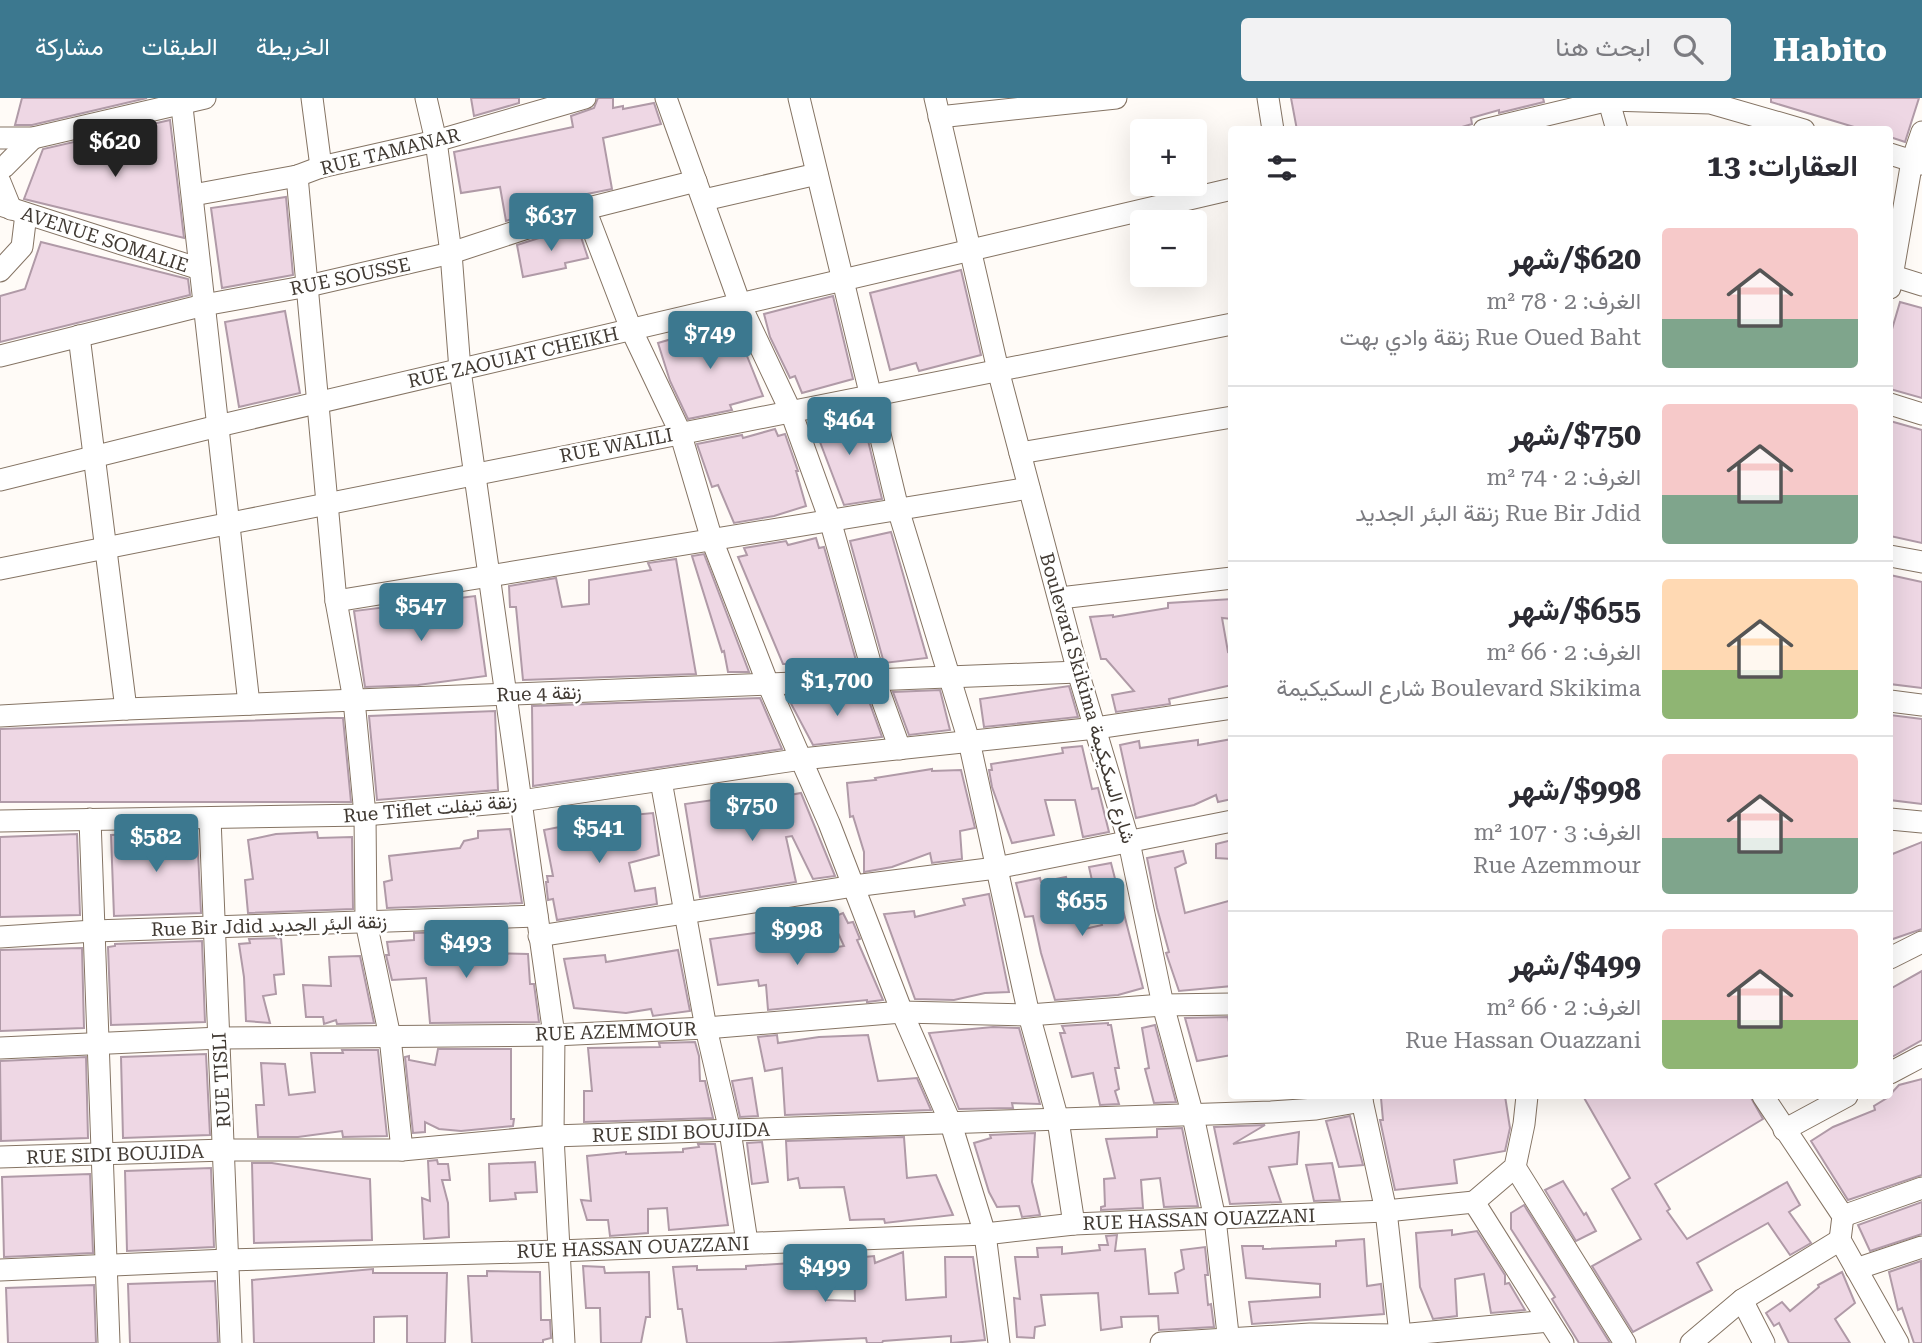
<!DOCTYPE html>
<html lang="ar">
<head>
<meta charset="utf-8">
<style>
	body { margin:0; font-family:"Roboto Serif",Vazirmatn,serif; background:#f2f2f3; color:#2b2b33; direction:rtl; height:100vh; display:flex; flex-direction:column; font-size:26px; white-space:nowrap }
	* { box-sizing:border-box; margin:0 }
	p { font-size:23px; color:#7c7c81 }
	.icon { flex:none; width:38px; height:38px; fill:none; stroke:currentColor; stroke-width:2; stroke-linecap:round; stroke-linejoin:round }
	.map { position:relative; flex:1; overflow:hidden; direction:ltr }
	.drawer { position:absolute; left:1228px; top:28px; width:665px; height:973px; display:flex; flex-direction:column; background:#fff; border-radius:7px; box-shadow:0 7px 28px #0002; direction:rtl }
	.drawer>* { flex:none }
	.fabs { position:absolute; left:1130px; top:21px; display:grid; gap:14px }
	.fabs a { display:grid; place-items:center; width:77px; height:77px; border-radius:7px; background:#fff; box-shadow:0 7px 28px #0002; font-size:35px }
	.price { position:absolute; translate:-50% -60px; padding:0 16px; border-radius:7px; background:#3c788f; color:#fff; font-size:23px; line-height:46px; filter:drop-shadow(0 2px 4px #0008) }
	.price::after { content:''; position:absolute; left:50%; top:42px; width:21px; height:16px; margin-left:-10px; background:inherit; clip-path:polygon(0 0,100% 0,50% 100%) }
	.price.current { background:#222; color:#fff }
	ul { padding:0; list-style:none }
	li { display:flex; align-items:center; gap:21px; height:175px; padding:0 35px }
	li+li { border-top:2px solid #e1e1e2 }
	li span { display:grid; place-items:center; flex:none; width:196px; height:140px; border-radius:7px; color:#555 }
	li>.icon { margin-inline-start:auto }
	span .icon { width:84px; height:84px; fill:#fffc; stroke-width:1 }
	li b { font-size:30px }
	h2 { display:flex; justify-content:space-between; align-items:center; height:84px; padding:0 35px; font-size:30px }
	header { display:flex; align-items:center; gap:42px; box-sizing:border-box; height:98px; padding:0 35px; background:#3c788f; color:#fff }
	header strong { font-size:33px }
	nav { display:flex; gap:38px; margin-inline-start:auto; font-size:24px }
	.search { width:490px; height:63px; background:#f2f2f3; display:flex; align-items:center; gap:18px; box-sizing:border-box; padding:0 24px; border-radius:7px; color:#7c7c81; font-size:26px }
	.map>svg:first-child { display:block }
</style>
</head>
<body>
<header>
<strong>Habito</strong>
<div class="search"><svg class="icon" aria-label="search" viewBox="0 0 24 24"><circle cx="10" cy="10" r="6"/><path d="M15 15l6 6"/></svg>ابحث هنا</div>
<nav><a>الخريطة</a><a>الطبقات</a><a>مشاركة</a></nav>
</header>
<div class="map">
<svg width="1922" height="1245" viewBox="0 0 1922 1245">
	<rect width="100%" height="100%" fill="#fffbf7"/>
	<!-- building -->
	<g fill="#eed7e4" stroke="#b09aa7" stroke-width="2">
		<path d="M22,0H147L32,27H15Z"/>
		<path d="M471,0H519V5L474,18Z"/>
		<path d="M598,0H613V10L623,8V11L654,5L661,26L603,40L612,91L587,96L506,123L500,89L461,95L454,54L573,29L571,18L594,10Z"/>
		<path d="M1291,0H1543L1544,4L1499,15V12L1471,20L1472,26L1452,32H1297Z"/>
		<path d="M1771,0H1919L1905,44L1890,39V32H1864L1771,4Z"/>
		<path d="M170,22L184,140L24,101L43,51Z"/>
		<path d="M286,99L293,177L222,190L211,110Z"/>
		<path d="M579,133L588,160L565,165L566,170L523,179L517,147L539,140Z"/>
		<path d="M41,144L188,181L190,197L0,244V198L25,191Z"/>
		<path d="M961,172L981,257L919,273L916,265L890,272L870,195Z"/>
		<path d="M833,198L853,281L802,295L795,278L790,280L770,239L764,216Z"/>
		<path d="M1900,204L1922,210V300L1890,291V238Z"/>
		<path d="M285,213L300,295L239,309L225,224Z"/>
		<path d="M733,223L763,298L730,307L732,312L688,321L670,283L658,245Z"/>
		<path d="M861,313L882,401L844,407L812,323Z"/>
		<path d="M1890,323L1922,332V445L1890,438Z"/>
		<path d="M775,331L778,338L785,336L798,373H796L806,408L774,418L734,425L718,387L712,389L697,346L742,337L743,340Z"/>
		<path d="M891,434L927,560L884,565L850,443Z"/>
		<path d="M816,440L819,450L824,449L857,566H783L738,459L747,457L744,450L786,443L788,447Z"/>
		<path d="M704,456L749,574H728L724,553L722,554L692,458Z"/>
		<path d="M676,461L696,576L523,582L516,509H510L509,488L556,480L562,509L589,506V482L651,472L648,465Z"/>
		<path d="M1890,477L1922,484V590L1890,586Z"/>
		<path d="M475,498L486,578L418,587L365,589L354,513Z"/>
		<path d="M1232,501V521L1222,520L1228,554L1232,553V587L1169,601L1170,606L1116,614L1112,597L1134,593L1106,561H1101L1090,519L1113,517V519L1168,510V505Z"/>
		<path d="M1069,588L1078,619L984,629L980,601Z"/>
		<path d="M940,592L950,632L909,637L893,594Z"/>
		<path d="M866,595L882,639L813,647L788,600Z"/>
		<path d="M760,600L782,651L533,688L532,608Z"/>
		<path d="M495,613L498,692L377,702L369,618Z"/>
		<path d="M1890,617L1922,621V706L1890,702Z"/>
		<path d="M327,620H343L351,704H0V631Z"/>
		<path d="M1232,641V701L1218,704L1216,697L1194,707L1136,720L1120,647L1139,643L1140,650L1198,642V647Z"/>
		<path d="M1082,648L1092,691L1098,690L1109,734L1083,739L1075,702H1045L1054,737L1012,745L992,689L989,672H992L991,666L1063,655L1062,650Z"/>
		<path d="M932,671V673L961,672L975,730L960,733L962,761L932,765L930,755L892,769L864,774V754L853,718L850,719L847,685L876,682L875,680Z"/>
		<path d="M801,695L835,778L813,781L792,738L786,739L796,784L700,799L685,706L734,699L735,703L757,700L758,703Z"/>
		<path d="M653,715L659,757L629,765L635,793L655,790L657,806L557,822L553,801L548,802L546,784H548L547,778H553L544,732L580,725L579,722Z"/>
		<path d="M510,731L522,805L387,810L384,784L392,782L389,758L460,750L464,743L478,740V733Z"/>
		<path d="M197,734L201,815L114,818L111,737Z"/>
		<path d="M317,734L318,740L352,739L353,811L248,815L245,782L253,781L248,742L276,736Z"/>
		<path d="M77,736L80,817L0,819V739Z"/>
		<path d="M1232,742V761L1216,760V746Z"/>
		<path d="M1922,744V831L1890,842V757Z"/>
		<path d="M1183,753L1186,765L1175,770L1185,815L1232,802V888L1179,893L1166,855L1169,854L1157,810L1147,760Z"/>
		<path d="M1111,765L1143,890L1118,897L1055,902L1041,855L1033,818L1025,819L1016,785L1040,780L1041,784L1066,779L1080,832L1102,827L1089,769Z"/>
		<path d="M989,796L1009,894L985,895L954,902L915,901L884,816L914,813L915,819L965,807L963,801Z"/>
		<path d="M843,815L848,825L853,824L860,841L857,842L883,902L867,904V902L768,912L766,887L759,888L758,882L718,887L710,841L806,828L812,853L844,848L831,820Z"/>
		<path d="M444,834L445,841L461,840L462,850L480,851V855L528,856L530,886H534L539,924L430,925L426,880L392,882L386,857H389L387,844L414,842V835Z"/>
		<path d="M281,840L284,876L274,877L276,896L263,898L270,925L246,923L244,879L239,846L250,845L249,841Z"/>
		<path d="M202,843L205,924L111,927L108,849L115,848V846Z"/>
		<path d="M82,850L84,930L0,933V852Z"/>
		<path d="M678,852L690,913L653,918L651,911L626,915L574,910L564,861L605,857L606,864Z"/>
		<path d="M360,858L374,925L337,926L336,922L324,926L323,919H306L303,887L331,888L329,859Z"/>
		<path d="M1922,873V942L1890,960V891Z"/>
		<path d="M1228,919L1232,939V957L1197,963L1185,920Z"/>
		<path d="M1108,925V927H1111L1119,970H1115L1119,991L1115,993L1119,1006L1100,1007L1093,975L1072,979L1060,935H1065L1062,928Z"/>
		<path d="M1155,927L1176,1004L1154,1005L1145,971L1149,970L1142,930Z"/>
		<path d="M993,929L1019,930L1040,1006L1012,1005L1013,1010L959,1011L929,935Z"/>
		<path d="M777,937L778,945L819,939L868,937L878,983L917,980L931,1012L785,1017L782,970L765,973L758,939Z"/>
		<path d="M695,944L699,958L700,983H705L713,1020L584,1024V993H592L588,950L660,949L659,945Z"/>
		<path d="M438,951H511V1021H514L513,1028L461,1033L439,1031L425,1024V1034L413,1035L405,959L409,958V962L435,967Z"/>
		<path d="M342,952H378L387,1038L343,1039L342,1033L298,1039H258L256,1007H264L261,965L285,966L289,997L315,994L311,955H343Z"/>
		<path d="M206,956L210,1037L123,1040L121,959Z"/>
		<path d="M86,959L88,1040L1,1043L0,963Z"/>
		<path d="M752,980L758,1018L740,1019L732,983Z"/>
		<path d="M1922,981V1077L1848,1102L1811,1043L1833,1029L1875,1012L1874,1008L1887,1000L1899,987Z"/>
		<path d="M1404,998H1505L1510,1030L1505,1053L1454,1062L1457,1085L1395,1092L1380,1022H1383L1381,1000Z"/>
		<path d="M1583,998H1750L1763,1021L1655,1086L1670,1111L1667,1113L1687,1141L1787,1084L1800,1107L1789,1114L1811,1145L1790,1157L1768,1125L1697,1165L1712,1192L1633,1234L1592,1168L1641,1141L1612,1091L1630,1080Z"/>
		<path d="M1350,1018L1363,1067L1339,1069L1326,1023Z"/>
		<path d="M1265,1027L1233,1046L1299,1034L1297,1066L1269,1069L1281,1104L1230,1106L1214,1029Z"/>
		<path d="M1182,1030L1198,1108L1164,1109L1160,1080L1141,1082L1143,1110L1101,1112V1109L1105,1108L1104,1081L1115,1080L1106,1041L1157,1039V1031Z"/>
		<path d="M1035,1035L1032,1084L1040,1117L1022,1119L1019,1108L997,1109L989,1094L974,1045L991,1040L990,1037Z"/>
		<path d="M904,1039L907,1080L936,1077L953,1117L885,1125L884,1121L850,1122L844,1089L800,1090L798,1080L788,1082L786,1043Z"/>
		<path d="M762,1044L768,1084L752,1086L747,1045Z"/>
		<path d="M698,1046H715L728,1127L669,1132L667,1110L648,1111V1135L610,1138L608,1122H587L581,1102L591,1103L587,1058L626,1054V1056L683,1054V1051L699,1049Z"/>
		<path d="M437,1062L438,1066H448L450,1082H442L448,1105L449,1139L424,1141L422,1100L430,1103L428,1063Z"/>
		<path d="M535,1064L537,1094L515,1095L516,1101L490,1103L489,1066Z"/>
		<path d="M252,1065H272L370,1081L372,1142L254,1145Z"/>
		<path d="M1332,1065L1340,1102L1314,1103L1306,1067Z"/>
		<path d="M211,1070L214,1149L127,1153L125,1073Z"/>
		<path d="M90,1076L93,1155L4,1159L2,1079Z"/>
		<path d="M1563,1083L1584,1117L1586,1115L1596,1133L1576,1143L1545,1092Z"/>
		<path d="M1922,1104V1136L1870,1153L1858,1127Z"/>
		<path d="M1524,1107L1610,1245H1579L1552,1201L1555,1199L1511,1131V1115Z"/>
		<path d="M1452,1132V1137L1477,1133L1505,1177V1186L1509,1185L1525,1212L1491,1215L1484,1176L1455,1181L1457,1218L1433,1221L1420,1189L1416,1135Z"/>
		<path d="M1117,1137L1115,1153L1145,1151L1149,1196L1178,1195L1175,1175L1184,1171L1181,1152L1205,1149L1208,1177H1205L1208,1207L1211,1206L1214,1229L1159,1232L1158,1218L1121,1219L1122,1229L1101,1232L1098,1195L1041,1197L1045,1227L1035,1229L1034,1240L1017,1239L1014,1200L1020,1201L1015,1159H1038L1037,1150L1062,1149V1156L1100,1152L1099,1147H1108L1106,1138Z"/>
		<path d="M1364,1141L1367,1188L1381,1186L1384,1216L1252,1226L1249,1204L1320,1199V1186L1246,1180L1242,1148H1263V1151L1336,1148V1143Z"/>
		<path d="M903,1154L906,1202L946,1199L945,1159H973L985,1242L951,1245V1238L883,1243L882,1245H867L866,1240L771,1245H687L682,1211H678L673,1169L697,1168V1172L746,1171V1168L822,1163L826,1202L855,1203L854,1160L874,1158L875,1165Z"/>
		<path d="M1921,1163L1922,1245H1914L1902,1210L1898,1212L1889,1174Z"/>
		<path d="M583,1168L604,1169L605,1175L649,1174L650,1219H646L641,1245H601L600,1210H586Z"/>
		<path d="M373,1171V1175H447L445,1245H407V1218L374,1219V1245H254L252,1182Z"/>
		<path d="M487,1173L540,1174L541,1222H550L551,1240L543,1242V1245H472L468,1178H487Z"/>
		<path d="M1842,1174L1855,1205L1835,1221L1850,1245H1789L1779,1225L1774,1228L1766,1215L1782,1204L1790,1213L1819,1189L1818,1187Z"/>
		<path d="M215,1183L218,1245H130L128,1186Z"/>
		<path d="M94,1187L96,1245H8L6,1190Z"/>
	</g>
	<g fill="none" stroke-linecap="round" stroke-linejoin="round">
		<defs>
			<g id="minor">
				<path d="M181,0L249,606"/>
				<path d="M312,0L321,69"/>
				<path d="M426,0L436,43L451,155L460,272L554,937L553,1038L564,1245"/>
				<path d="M666,0L740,206L791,314L830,422L875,582L900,651"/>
				<path d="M799,0L898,411L969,643L1029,917L1058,1022L1074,1126"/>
				<path d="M935,0L998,272L1078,574L1129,744L1163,907L1193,1018L1215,1121L1229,1245"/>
				<path d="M1268,0L1273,32"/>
				<path d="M1608,0L1617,32"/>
				<path d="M939,19L1116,0"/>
				<path d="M1484,32L1609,2L1710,5L1804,32"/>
				<path d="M0,40H33L205,0"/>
				<path d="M1890,56L1922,66"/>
				<path d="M4,69L33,40"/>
				<path d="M297,78L336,503L354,602L365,717L366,824L390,939L402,1052"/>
				<path d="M0,84L11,111"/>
				<path d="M193,97L297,78L321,69L436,43L585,0"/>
				<path d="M704,102L817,76"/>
				<path d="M0,107L200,171"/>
				<path d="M585,111L631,231L680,334L712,442L768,586L829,725L902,914L951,1026L985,1136L999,1245"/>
				<path d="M0,173L22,149L26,116"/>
				<path d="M1890,177L1922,187"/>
				<path d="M1890,190L1912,63L1922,34"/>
				<path d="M79,238L126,611"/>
				<path d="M0,258L204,207L308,188L451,155L585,111L696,83"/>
				<path d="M1890,306L1922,316"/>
				<path d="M1020,355L1232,319"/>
				<path d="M0,382L218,328L1232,91"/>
				<path d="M1890,458L1922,464"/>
				<path d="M0,471L1232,226"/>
				<path d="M1060,500L1232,480"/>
				<path d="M336,503L1029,390"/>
				<path d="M1890,603L1922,607"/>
				<path d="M0,618L126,611L1078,574"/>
				<path d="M661,683L706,930L730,1033L747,1144"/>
				<path d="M210,720L231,1245"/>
				<path d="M90,721L109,1245"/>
				<path d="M1890,721L1922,724"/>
				<path d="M0,723L365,717L521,703L802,661L1096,630L1232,610"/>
				<path d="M539,838L854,788L996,770L1232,723"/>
				<path d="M0,839L94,833L537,818"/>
				<path d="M1890,860L1922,844"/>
				<path d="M0,950L220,940L554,937L706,930L902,914L1029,917L1163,907L1232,906"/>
				<path d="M1890,975L1922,958"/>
				<path d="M1361,998L1386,1113L1401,1245"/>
				<path d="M1763,998L1843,1118L1840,1142L1898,1245"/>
				<path d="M1784,1032L1847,998"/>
				<path d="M0,1059L225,1052H402L553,1038L1271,1014L1316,1011L1362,1003"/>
				<path d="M1515,1069L1625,1245"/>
				<path d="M1474,1104L1563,1245"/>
				<path d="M1474,1104L1515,1069L1524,1026L1527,998"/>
				<path d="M1843,1118L1922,1090"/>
				<path d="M1856,1171L1922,1149"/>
				<path d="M0,1172L227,1162L559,1153L985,1136L1074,1126L1386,1113L1474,1104"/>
				<path d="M1742,1202L1764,1245"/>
				<path d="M1161,1245L1310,1236L1400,1237L1549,1223"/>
				<path d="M1691,1245L1742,1202L1840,1142"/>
			</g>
		</defs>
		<!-- minor casing -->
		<use href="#minor" stroke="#857464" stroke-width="23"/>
		<!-- minor -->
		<use href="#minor" stroke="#fff" stroke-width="21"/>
	</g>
	<g text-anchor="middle" stroke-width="5" stroke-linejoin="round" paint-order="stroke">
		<!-- street labels -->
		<g font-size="19" fill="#413a33" stroke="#fff">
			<text transform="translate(390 53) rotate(-14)" y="7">RUE TAMANAR</text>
			<text transform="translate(105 141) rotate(18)" y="7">AVENUE SOMALIE</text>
			<text transform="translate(350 178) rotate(-12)" y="7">RUE SOUSSE</text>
			<text transform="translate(513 259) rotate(-13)" y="7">RUE ZAOUIAT CHEIKH</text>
			<text transform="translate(616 347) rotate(-11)" y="7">RUE WALILI</text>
			<text transform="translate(539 595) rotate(-2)" y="7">Rue 4 زنقة</text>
			<text transform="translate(1088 600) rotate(74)" y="7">Boulevard Skikima شارع السكيكيمة</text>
			<text transform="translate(430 710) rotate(-5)" y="7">Rue Tiflet زنقة تيفلت</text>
			<text transform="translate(269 827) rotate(-2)" y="7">Rue Bir Jdid زنقة البئر الجديد</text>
			<text transform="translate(616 933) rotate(-2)" y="7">RUE AZEMMOUR</text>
			<text transform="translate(221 982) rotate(-93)" y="7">RUE TISLI</text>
			<text transform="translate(681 1034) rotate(-2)" y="7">RUE SIDI BOUJIDA</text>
			<text transform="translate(115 1056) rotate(-2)" y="7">RUE SIDI BOUJIDA</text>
			<text transform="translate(1199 1121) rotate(-2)" y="7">RUE HASSAN OUAZZANI</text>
			<text transform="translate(633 1149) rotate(-2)" y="7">RUE HASSAN OUAZZANI</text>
		</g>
	</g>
</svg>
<div class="fabs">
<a>+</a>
<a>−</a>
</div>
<b class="price current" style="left:115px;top:81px">$620</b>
<b class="price" style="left:551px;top:155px">$637</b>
<b class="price" style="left:710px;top:273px">$749</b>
<b class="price" style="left:849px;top:359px">$464</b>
<b class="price" style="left:421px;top:545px">$547</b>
<b class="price" style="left:837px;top:620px">$1,700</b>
<b class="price" style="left:752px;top:745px">$750</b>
<b class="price" style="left:599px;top:767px">$541</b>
<b class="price" style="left:156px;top:776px">$582</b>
<b class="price" style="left:1082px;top:840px">$655</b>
<b class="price" style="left:797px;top:869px">$998</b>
<b class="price" style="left:466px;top:882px">$493</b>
<b class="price" style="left:825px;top:1206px">$499</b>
<section class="drawer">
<h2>العقارات: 13<svg class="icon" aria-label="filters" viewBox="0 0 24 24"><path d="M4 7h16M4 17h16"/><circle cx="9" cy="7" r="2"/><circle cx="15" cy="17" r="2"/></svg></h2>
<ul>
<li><span style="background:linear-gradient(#f6c9c9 65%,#7fa58c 0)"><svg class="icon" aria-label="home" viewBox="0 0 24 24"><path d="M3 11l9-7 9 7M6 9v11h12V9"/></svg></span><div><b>$620/شهر</b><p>الغرف: 2 · 78 m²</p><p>Rue Oued Baht زنقة وادي بهت</p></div></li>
<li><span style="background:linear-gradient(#f6c9c9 65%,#7fa58c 0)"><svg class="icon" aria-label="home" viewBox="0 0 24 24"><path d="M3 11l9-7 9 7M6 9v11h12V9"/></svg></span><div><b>$750/شهر</b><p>الغرف: 2 · 74 m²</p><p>Rue Bir Jdid زنقة البئر الجديد</p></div></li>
<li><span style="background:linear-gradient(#ffd9b3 65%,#8fb573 0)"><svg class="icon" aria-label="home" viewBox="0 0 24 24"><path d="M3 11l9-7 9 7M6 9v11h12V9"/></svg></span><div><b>$655/شهر</b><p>الغرف: 2 · 66 m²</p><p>Boulevard Skikima شارع السكيكيمة</p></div></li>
<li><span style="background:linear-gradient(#f6c9c9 60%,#7fa58c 0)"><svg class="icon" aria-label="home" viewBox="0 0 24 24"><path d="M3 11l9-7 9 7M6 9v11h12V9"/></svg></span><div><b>$998/شهر</b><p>الغرف: 3 · 107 m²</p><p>Rue Azemmour</p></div></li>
<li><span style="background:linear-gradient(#f6c9c9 65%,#8fb573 0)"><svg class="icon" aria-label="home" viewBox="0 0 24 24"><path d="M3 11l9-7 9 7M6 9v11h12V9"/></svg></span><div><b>$499/شهر</b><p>الغرف: 2 · 66 m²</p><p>Rue Hassan Ouazzani</p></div></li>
</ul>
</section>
</div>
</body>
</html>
